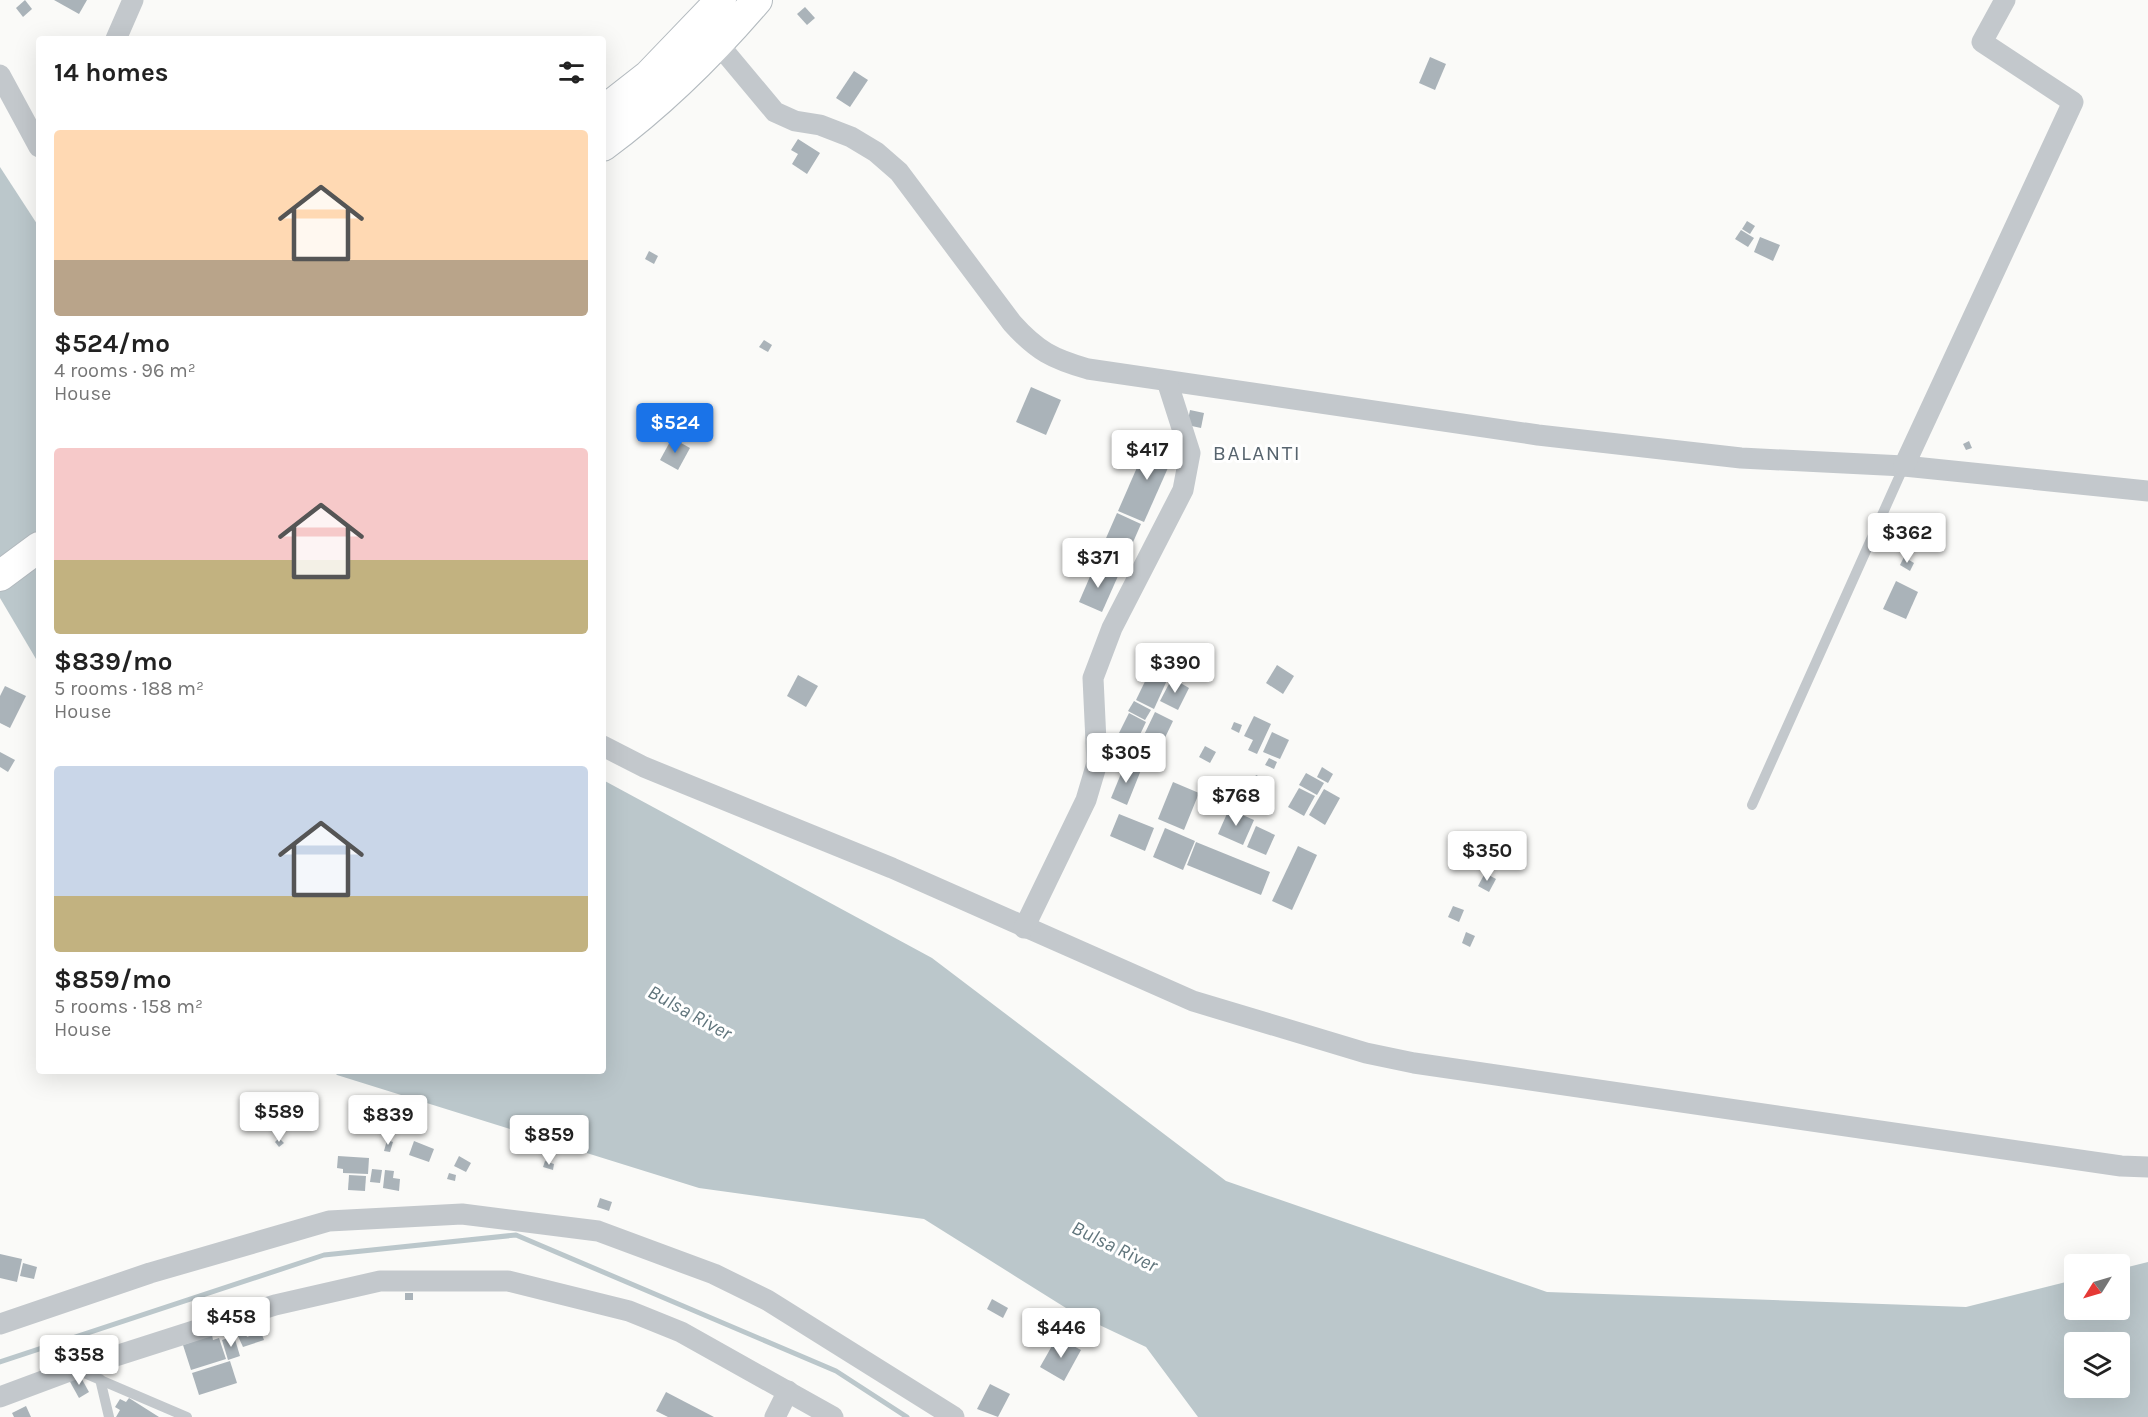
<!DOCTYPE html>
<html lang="en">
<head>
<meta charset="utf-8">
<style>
	body { margin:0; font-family:Karla,sans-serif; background:#f6f6f6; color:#222; height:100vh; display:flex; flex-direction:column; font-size:22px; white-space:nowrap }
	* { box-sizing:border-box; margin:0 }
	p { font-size:20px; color:#767676 }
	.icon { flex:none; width:33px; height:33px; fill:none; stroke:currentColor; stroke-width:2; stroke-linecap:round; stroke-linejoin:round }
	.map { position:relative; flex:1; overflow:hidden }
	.drawer { position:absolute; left:36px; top:36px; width:570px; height:1038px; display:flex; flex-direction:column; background:#fff; border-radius:6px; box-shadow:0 6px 24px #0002 }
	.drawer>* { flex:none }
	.needle { width:39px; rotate:233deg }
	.tools { position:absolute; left:2064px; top:1254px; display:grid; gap:12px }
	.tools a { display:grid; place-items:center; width:66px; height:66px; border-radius:6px; background:#fff; box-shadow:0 6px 24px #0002; font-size:30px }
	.price { position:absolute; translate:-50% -51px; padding:0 14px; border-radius:6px; background:#fff; color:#222; font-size:20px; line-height:39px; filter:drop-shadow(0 2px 3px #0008) }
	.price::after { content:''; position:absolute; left:50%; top:36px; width:18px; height:14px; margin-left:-9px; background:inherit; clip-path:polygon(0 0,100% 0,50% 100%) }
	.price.active { background:#1a73e8; color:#fff }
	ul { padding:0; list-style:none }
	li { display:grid; align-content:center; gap:12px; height:318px; padding:0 18px }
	li span { display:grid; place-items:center; height:186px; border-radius:6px; color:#555 }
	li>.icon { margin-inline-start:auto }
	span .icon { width:108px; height:108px; fill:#fffc; stroke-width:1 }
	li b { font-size:26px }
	h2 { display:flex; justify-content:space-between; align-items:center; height:72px; padding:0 18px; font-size:26px }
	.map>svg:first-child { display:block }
</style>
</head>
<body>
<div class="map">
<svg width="2148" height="1417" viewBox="0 0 2148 1417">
	<rect width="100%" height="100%" fill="#fafaf8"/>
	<!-- water -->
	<g fill="#bbc7cb" fill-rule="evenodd">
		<path d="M0,167L39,227V664L0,598Z"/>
		<path d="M603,780L932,958L1226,1181L1547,1292L1966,1307L2074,1280V1310H2120V1269L2148,1262V1417H1198L1146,1347L1074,1313L924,1219L699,1188L337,1075L333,1071H603ZM2074,1342H2120V1388H2074Z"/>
	</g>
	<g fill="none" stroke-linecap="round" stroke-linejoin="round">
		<!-- stream -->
		<path stroke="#bbc7cb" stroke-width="5" d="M0,1362L324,1255L516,1235L836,1371L907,1417"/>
	</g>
	<!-- building -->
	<g fill="#aab3b9">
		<path d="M25,0L32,9L23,17L16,8Z"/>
		<path d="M54,0H87L79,14Z"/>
		<path d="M805,7L815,18L807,25L797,14Z"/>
		<path d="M1430,57L1446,64L1435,90L1419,83Z"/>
		<path d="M854,71L868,80L850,107L836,98Z"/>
		<path d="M798,139L820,153L807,174L792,164L798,154L791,150Z"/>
		<path d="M1747,221L1755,226L1750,234L1742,229Z"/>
		<path d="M1741,230L1754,238L1748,247L1735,239Z"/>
		<path d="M1760,237L1780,245L1773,261L1754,252Z"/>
		<path d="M649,251L658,256L654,264L645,259Z"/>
		<path d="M764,340L772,345L768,352L759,347Z"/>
		<path d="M1031,387L1061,400L1046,435L1016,422Z"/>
		<path d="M1190,410L1204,413L1201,428L1187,425Z"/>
		<path d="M672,438L690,448L678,470L660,460Z"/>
		<path d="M1149,440L1175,452L1144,522L1118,511Z"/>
		<path d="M1969,441L1972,448L1966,450L1963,444Z"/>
		<path d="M1117,513L1141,524L1120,572L1096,561Z"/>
		<path d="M1904,557L1914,563L1910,571L1900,565Z"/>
		<path d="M1095,565L1118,576L1102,612L1079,602Z"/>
		<path d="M1896,581L1918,592L1906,619L1883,609Z"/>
		<path d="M1277,665L1294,676L1283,694L1266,683Z"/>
		<path d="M1151,669L1168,678L1154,709L1136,700Z"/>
		<path d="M798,675L818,686L806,707L787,696Z"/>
		<path d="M1172,678L1189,688L1178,710L1160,701Z"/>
		<path d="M5,686L26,696L10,728L0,723V696Z"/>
		<path d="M1134,701L1151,710L1145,720L1128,711Z"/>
		<path d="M1155,712L1173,721L1161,746L1143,737Z"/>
		<path d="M1129,713L1146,722L1136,743L1118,735Z"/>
		<path d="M1254,716L1271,724L1257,754L1248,750L1253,740L1244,736Z"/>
		<path d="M1234,722L1242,725L1239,733L1231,729Z"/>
		<path d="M1272,732L1289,740L1280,759L1263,752Z"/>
		<path d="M1205,746L1216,752L1210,763L1199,757Z"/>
		<path d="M0,752L15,760L8,772L0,767Z"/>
		<path d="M1269,758L1277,762L1274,769L1265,765Z"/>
		<path d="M1125,764L1141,770L1127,805L1111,798Z"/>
		<path d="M1322,767L1333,774L1328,783L1317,777Z"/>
		<path d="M1306,773L1324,783L1317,795L1299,785Z"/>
		<path d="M1256,775L1273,783L1261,807L1244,799Z"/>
		<path d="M1173,782L1199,793L1184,830L1158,819Z"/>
		<path d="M1299,788L1315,796L1304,816L1288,807Z"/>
		<path d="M1324,789L1340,798L1325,825L1309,815Z"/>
		<path d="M1229,809L1254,820L1243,845L1218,834Z"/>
		<path d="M1119,814L1154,828L1145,851L1110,836Z"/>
		<path d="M1256,826L1275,835L1266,855L1247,847Z"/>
		<path d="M1165,828L1195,841L1183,870L1153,857Z"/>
		<path d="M1196,842L1270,872L1261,895L1187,865Z"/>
		<path d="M1298,846L1317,855L1292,910L1272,901Z"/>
		<path d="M1485,873L1496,879L1489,892L1478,886Z"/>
		<path d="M1453,906L1464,910L1459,922L1448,917Z"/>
		<path d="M1466,932L1475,936L1470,947L1462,943Z"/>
		<path d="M279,1138L284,1143L279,1147L275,1142Z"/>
		<path d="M387,1140L393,1142L390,1152L384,1151Z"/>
		<path d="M414,1141L434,1149L429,1162L409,1155Z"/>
		<path d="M338,1156L369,1158L368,1174L343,1173V1169L337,1168Z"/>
		<path d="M459,1156L471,1163L466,1172L454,1166Z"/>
		<path d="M545,1161L554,1164L553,1170L543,1167Z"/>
		<path d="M372,1169L382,1170L380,1183L370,1182Z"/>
		<path d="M385,1170L394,1171L393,1178L400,1179L399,1191L383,1188Z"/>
		<path d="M449,1173L456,1175L455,1181L447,1179Z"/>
		<path d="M349,1175L366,1176L365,1191L348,1190Z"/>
		<path d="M600,1198L612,1202L609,1211L597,1207Z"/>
		<path d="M0,1254L22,1259L17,1282L0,1278Z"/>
		<path d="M23,1263L37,1267L34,1279L20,1276Z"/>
		<rect x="405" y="1293" width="8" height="7"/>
		<path d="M992,1299L1008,1308L1003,1318L987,1309Z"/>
		<path d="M240,1317L247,1337L261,1332L264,1340L243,1347L231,1321Z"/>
		<path d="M212,1335L213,1340L219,1338L226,1359L191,1370L183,1345Z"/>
		<path d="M234,1336L240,1356L228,1360L222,1340Z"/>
		<path d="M1057,1337L1081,1350L1064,1381L1040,1367Z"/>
		<path d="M230,1361L237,1383L199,1395L192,1373Z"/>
		<path d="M79,1374L89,1392L79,1398L69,1380Z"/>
		<path d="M990,1384L1010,1394L998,1417L977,1409Z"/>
		<path d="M666,1392L714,1417H668L656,1411Z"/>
		<path d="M129,1398L159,1417H116L120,1410L115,1407L120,1399L126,1402Z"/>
		<path d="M26,1406L31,1417H14L12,1413Z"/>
	</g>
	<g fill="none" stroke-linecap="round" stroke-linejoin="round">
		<defs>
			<g id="secondary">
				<path d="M603,111L649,75L721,0"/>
				<path d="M603,146C661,103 710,55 757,0"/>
				<path d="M0,576L39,547"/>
			</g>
		</defs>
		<!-- secondary casing -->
		<use href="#secondary" stroke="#b3babf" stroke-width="32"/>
		<!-- service -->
		<g stroke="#c3c8cc" stroke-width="10">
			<path d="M1752,805L1904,466"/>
			<path d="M77,1370L187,1417"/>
			<path d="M100,1379L109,1417"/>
		</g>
		<!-- minor -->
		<g stroke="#c3c8cc" stroke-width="21">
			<path d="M116,39L133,0"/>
			<path d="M719,45L775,112L795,121L820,125L851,137L876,152L899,172L1012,323C1037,351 1053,359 1088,369L1538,435L1741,458L1904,466L2148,491"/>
			<path d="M0,75L39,147"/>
			<path d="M1904,466L2073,102L1982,42L2005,0"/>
			<path d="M603,746L644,767L892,868L1193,1001L1366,1053L1414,1063L2121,1166L2148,1167"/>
			<path d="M1024,928L1086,800L1097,763L1093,678L1112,628L1183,490L1190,453L1167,381"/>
			<path d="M0,1324L150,1273L329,1221L462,1214L598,1231L714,1274L767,1300L954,1417"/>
			<path d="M0,1397L75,1369L275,1305L380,1281H508L629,1311L681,1332L833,1417"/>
			<path d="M775,1417L788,1391"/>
		</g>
		<!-- secondary -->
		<use href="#secondary" stroke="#fff" stroke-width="30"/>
	</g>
	<g text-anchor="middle" stroke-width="6" stroke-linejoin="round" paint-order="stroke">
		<!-- water labels -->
		<g font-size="20" font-style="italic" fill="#60757c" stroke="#fff">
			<text transform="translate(690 1012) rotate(29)" y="7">Bulsa River</text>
			<text transform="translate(1115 1246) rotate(26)" y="7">Bulsa River</text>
		</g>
		<!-- quarter labels -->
		<g font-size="21" letter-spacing="1.5" fill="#57646e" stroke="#fff">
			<text x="1257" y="460">BALANTI</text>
		</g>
	</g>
</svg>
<div class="tools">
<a><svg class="needle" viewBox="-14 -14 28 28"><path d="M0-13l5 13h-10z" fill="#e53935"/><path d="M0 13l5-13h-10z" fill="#767676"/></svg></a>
<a><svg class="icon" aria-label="layers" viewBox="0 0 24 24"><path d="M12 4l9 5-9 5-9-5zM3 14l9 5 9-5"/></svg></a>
</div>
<b class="price active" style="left:675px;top:454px">$524</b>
<b class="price" style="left:1147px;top:481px">$417</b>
<b class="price" style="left:1907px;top:564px">$362</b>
<b class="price" style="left:1098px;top:589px">$371</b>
<b class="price" style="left:1175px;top:694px">$390</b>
<b class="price" style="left:1126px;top:784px">$305</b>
<b class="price" style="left:1236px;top:827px">$768</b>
<b class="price" style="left:1487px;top:882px">$350</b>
<b class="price" style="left:279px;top:1143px">$589</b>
<b class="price" style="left:388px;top:1146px">$839</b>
<b class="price" style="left:549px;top:1166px">$859</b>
<b class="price" style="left:231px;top:1348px">$458</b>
<b class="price" style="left:1061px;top:1359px">$446</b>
<b class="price" style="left:79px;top:1386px">$358</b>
<section class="drawer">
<h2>14 homes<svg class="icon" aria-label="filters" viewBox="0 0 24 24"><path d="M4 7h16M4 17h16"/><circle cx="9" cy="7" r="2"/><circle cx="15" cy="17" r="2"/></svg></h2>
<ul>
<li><span style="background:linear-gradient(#ffd9b3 70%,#b9a48a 0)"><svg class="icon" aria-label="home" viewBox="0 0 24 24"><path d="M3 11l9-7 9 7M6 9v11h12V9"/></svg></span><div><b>$524/mo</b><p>4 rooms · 96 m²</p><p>House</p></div></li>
<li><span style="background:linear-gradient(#f6c9c9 60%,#c2b280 0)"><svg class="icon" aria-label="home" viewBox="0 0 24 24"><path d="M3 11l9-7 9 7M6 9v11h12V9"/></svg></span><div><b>$839/mo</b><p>5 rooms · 188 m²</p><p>House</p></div></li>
<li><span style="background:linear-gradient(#c9d6e8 70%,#c2b280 0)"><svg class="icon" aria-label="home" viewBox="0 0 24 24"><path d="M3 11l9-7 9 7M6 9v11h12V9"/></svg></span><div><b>$859/mo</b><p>5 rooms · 158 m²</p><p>House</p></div></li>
</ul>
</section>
</div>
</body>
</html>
